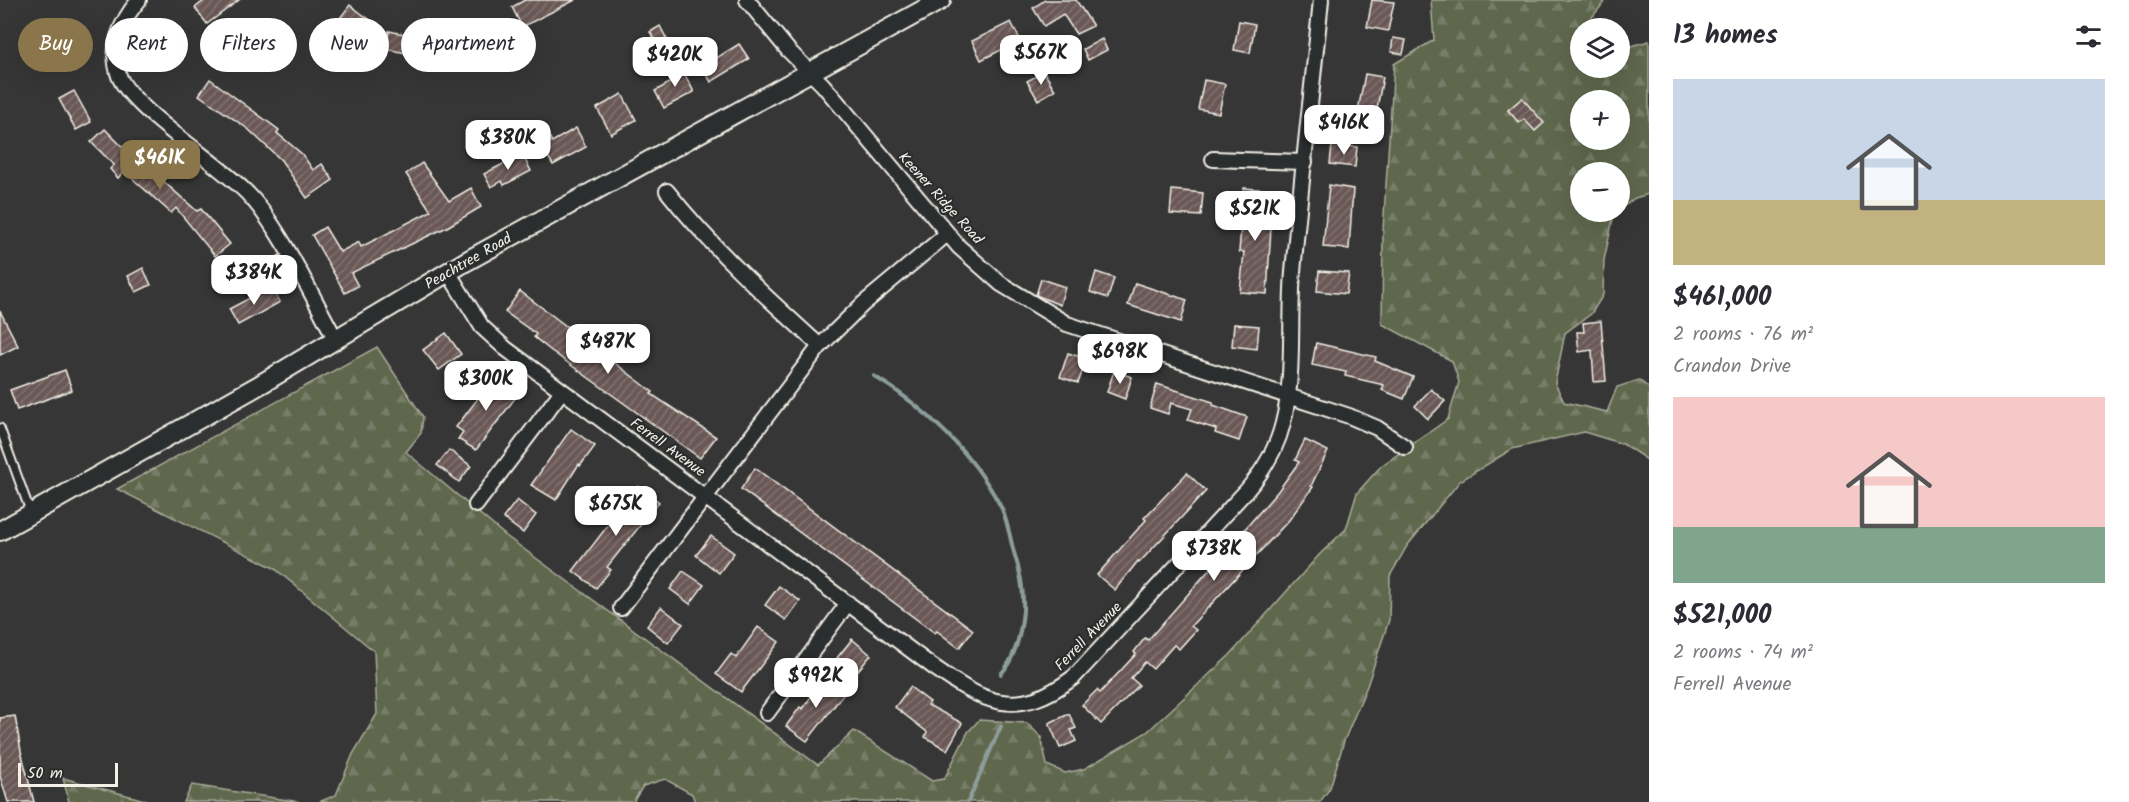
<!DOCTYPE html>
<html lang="en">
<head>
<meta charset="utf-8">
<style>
	body { margin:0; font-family:Kalam,sans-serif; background:#f2f2f3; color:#2b2b33; height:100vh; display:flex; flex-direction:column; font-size:22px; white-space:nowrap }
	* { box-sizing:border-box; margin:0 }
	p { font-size:20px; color:#7c7c81 }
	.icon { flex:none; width:33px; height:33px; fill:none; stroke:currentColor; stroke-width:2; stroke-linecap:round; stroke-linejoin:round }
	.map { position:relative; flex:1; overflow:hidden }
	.side { display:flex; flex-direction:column; background:#fff; width:480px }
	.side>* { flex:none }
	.banner { position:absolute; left:18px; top:18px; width:570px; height:54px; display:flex; gap:12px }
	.fabs { position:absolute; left:1570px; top:18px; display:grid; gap:12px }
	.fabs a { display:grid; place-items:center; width:60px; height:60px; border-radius:50%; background:#fff; box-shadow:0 6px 24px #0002; font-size:30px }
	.scale { position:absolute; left:18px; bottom:15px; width:100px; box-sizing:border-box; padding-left:6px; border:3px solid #f4f1e8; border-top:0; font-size:16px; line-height:21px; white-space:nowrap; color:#f4f1e8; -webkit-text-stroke:4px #2a2d2e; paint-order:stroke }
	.price { position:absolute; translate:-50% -51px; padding:0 14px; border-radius:12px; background:#fff; color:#222; font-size:20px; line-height:39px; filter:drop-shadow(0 2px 3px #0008) }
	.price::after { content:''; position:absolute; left:50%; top:36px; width:18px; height:14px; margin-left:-9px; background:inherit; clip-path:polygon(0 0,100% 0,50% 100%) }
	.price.selected { background:#8a764a; color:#fff }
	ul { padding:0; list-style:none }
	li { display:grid; align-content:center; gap:12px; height:318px; padding:0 24px }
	li span { display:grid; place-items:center; height:186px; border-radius:0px; color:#555 }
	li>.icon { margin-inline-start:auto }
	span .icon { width:108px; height:108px; fill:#fffc; stroke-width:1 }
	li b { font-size:26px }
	h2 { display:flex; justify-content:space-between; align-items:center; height:72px; padding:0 24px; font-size:26px }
	.chip { padding:0 21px; border-radius:27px; background:#fff; box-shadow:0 6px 24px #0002; font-size:21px; line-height:54px }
	.chip.selected { background:#8a764a; color:#fff }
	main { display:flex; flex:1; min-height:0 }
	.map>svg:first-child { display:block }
</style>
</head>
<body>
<main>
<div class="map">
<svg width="1649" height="802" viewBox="0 0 1649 802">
	<defs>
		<pattern id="forest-firs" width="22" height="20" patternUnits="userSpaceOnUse" patternTransform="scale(1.5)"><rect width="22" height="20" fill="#5f674d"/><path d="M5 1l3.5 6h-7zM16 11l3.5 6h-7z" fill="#777d67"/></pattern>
		<pattern id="building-hatch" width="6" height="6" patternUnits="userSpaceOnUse" patternTransform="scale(1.5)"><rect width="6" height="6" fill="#6b5957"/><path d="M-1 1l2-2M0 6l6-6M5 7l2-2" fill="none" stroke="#81716f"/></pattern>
	</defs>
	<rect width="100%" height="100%" fill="#373636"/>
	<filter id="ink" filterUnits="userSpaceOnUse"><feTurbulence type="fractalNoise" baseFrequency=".0167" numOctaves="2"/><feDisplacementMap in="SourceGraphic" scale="12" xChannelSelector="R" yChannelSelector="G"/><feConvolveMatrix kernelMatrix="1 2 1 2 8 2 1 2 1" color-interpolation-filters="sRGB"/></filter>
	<g filter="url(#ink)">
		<!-- forest -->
		<g fill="url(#forest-firs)" stroke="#aaac9a" stroke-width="1.5" fill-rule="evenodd">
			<path d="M1431,0H1606L1576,37L1581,55V68H1620V49L1649,41V194L1635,198L1620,209V172H1581V212H1617L1614,214L1604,260L1603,295L1591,314L1565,333L1555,383L1564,402L1607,412L1617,387L1639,380L1649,388V461L1623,444L1584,432L1512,449L1460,481L1407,546L1390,576L1389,620L1367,686L1344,741L1330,788L1320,802H695L692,794L665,779L643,786L633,802H319L336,795L353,754L377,714L374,651L274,568L117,489L377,347L423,417L421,433L406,452L506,536L818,765L854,731L932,781L944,779L968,732L979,720L1027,723L1041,737L1047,765L1065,773L1084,769L1147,732L1230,655L1320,554L1346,529L1357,493L1381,466L1448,419L1459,382L1452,361L1382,324L1383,230L1394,64L1434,40ZM1581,100H1620V140H1581Z"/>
			<path d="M63,778L152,802H69Z"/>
			<path d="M192,785L300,802H184Z"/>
		</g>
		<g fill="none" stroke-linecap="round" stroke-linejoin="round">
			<!-- stream -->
			<g stroke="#8c9d9c" stroke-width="4">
				<path d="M874,376C926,408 974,454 1002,509C1007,521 1010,536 1013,549C1020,572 1024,587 1023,611C1021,633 1016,657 1001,674"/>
				<path d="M968,802L1001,726"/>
			</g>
		</g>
		<!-- building -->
		<g fill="url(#building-hatch)" stroke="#f4f1e8" stroke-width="1.5">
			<path d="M205,0H239L207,24L195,8Z"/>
			<path d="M525,0H575L522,27L512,7Z"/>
			<path d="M1045,0H1076L1093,26L1076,34L1063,14L1044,26L1033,8Z"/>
			<path d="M1372,0L1394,2L1388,31L1367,27Z"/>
			<path d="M350,5L378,26L371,36L363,30L357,37L337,22Z"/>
			<path d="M485,21L493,45L465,51L458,29Z"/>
			<path d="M1239,21L1255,24L1250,53L1234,50Z"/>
			<path d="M1011,22L1029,57L1013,65L1005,48L981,60L972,41Z"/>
			<path d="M660,26L676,57L669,61L650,32Z"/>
			<path d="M50,31L71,34L66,67L45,64Z"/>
			<path d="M389,31L434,40L431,58L386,49Z"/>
			<path d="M163,36L180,37L179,64H162Z"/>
			<path d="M1393,38L1406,40L1403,54L1391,52Z"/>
			<path d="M1102,39L1107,50L1088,60L1083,49Z"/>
			<path d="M739,44L749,59L711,82L702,67Z"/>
			<path d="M679,64L694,92L664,108L655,91L675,80L669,69Z"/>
			<path d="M1044,72L1055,90L1038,100L1027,81Z"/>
			<path d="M1365,74L1383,77L1374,124L1356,121Z"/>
			<path d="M210,79L279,130L277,133L302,154L313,170L322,164L333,180L307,198L281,160L248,129L199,95Z"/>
			<path d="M1204,80L1225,84L1219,113L1198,109Z"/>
			<path d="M74,91L91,122L76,130L59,99Z"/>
			<path d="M622,94L636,120L611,134L597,108Z"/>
			<path d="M1522,98L1544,123L1535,131L1524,119L1519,123L1508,110Z"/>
			<path d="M576,128L586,147L553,165L537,138L547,132L552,142Z"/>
			<path d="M105,129L145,170L147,167L197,211L201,209L230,244L215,256L176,208L171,213L124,171L118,178L110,169L114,165L91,142Z"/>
			<path d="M1332,145L1357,147L1355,167L1330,164Z"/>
			<path d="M522,154L531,171L504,185L502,181L491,187L484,174Z"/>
			<path d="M422,163L449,201L471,188L481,207L447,227L351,273L358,286L345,293L312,235L325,227L340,252L359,242L361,247L431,211L406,174Z"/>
			<path d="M1329,185L1353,189L1349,249L1323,247Z"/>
			<path d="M1244,188L1269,190L1266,227H1271L1267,294L1240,292L1244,252H1239Z"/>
			<path d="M1172,190L1203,193L1201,216L1170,214Z"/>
			<path d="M143,268L151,285L136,292L128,276Z"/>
			<path d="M1319,271L1349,273L1346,294L1317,291Z"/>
			<path d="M1096,272L1114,278L1108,298L1090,292Z"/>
			<path d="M1041,279L1065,287L1060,305L1036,295Z"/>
			<path d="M1135,283L1187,300L1181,322L1128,305Z"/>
			<path d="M271,287L280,302L238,325L229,309Z"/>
			<path d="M520,291L653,392L651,394L716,437L700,458L550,350L534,337L536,334L505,312Z"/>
			<path d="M0,311L18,346L0,355Z"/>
			<path d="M1601,321L1606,381L1594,382L1592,350L1579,352L1577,332H1584L1583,323Z"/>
			<path d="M1234,324L1259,326L1257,349L1232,346Z"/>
			<path d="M446,333L461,354L439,370L423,350Z"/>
			<path d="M1316,343L1376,357L1375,361L1413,377L1404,399L1382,390L1384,385L1345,376L1346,372L1312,365Z"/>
			<path d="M1068,353L1087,359L1078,383L1060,377Z"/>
			<path d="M65,370L72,390L17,410L10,390Z"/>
			<path d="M1114,371L1132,377L1125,399L1107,392Z"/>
			<path d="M496,375L519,393L476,450L458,439L463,432L456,427Z"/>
			<path d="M1157,384L1213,402V405L1247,417L1239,441L1215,433L1216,429L1188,420L1192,409L1171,403L1168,414L1150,408Z"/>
			<path d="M1431,389L1445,401L1428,419L1415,406Z"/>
			<path d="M571,429L595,446L580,466L579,464L556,500L531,485Z"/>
			<path d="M1305,440L1328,451L1311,486L1313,487L1289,520L1191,626L1196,630L1179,649L1174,645L1153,669L1145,662L1131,678L1139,685L1101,724L1082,705L1097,690L1100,693L1136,654L1134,652L1145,638L1148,640L1278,491L1299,462L1295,460Z"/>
			<path d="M449,450L471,466L459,482L437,465Z"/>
			<path d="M755,468L973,630L959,648L937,631L935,633L741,489Z"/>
			<path d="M1187,473L1206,491L1139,563L1138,561L1115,590L1097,575L1146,520L1144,518Z"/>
			<path d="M638,486L659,502L607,567L611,570L596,588L573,571Z"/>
			<path d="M517,500L536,515L523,533L503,518Z"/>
			<path d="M711,536L734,553L719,573L696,555Z"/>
			<path d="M683,571L704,585L690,604L670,589Z"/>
			<path d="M779,586L800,601L786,620L765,605Z"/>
			<path d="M661,607L683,624L668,643L647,626Z"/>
			<path d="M758,627L779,642L741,692L716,674L731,654L736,658Z"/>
			<path d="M852,639L871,655L855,674L837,658Z"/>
			<path d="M824,676L846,691L807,741L786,726L800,707L803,709Z"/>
			<path d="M910,687L930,702L928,705L962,723L947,750L925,737L927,732L895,707Z"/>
			<path d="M1069,714L1076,728L1071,730L1076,741L1060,748L1049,723Z"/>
			<path d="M15,716L21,751L34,802H8L0,776V718Z"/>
		</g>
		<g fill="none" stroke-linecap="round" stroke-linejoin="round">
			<defs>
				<g id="service">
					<path d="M256,273L289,256"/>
					<path d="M0,428L30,511"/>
				</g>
				<g id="minor">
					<path d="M139,0C121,21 109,48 119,76C132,110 221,164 250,196C281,230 312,296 335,338"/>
					<path d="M747,0L788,50L823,85L959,247L1001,284L1067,324L1349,416L1377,428L1405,447"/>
					<path d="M1213,159L1305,162"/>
					<path d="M667,191C713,249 766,297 820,346"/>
					<path d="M448,272L482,327L505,348L932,666C985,703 1016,721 1074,677L1247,490C1264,470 1277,448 1283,423C1295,375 1289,321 1293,272C1301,182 1312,91 1321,0"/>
					<path d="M476,505L562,391"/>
					<path d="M621,608L820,346L863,304L947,234"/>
					<path d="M767,713L848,603"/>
				</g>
				<path id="tertiary" d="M0,531L261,384L465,262L941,0"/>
			</defs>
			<!-- service casing -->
			<use href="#service" stroke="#f4f1e8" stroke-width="11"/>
			<!-- minor casing -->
			<use href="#minor" stroke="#f4f1e8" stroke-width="18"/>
			<!-- tertiary casing -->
			<use href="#tertiary" stroke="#f4f1e8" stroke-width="22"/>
			<!-- service -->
			<use href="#service" stroke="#2a2d2e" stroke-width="7"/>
			<!-- minor -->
			<use href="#minor" stroke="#2a2d2e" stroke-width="14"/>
			<!-- tertiary -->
			<use href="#tertiary" stroke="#2a2d2e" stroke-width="18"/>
		</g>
	</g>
	<g text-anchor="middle" stroke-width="4.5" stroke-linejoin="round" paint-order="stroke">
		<!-- street labels -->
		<g font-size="15" fill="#f4f1e8" stroke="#2a2d2e">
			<text transform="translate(941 198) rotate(48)" y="5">Keener Ridge Road</text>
			<text transform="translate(468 261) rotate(-30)" y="5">Peachtree Road</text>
			<text transform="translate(668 447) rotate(36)" y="5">Ferrell Avenue</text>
			<text transform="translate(1088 636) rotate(-46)" y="5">Ferrell Avenue</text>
		</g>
	</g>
</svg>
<div class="fabs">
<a><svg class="icon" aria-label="layers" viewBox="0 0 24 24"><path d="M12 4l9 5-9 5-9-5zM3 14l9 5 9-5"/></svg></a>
<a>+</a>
<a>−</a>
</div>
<div class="scale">50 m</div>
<b class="price" style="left:1041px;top:86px">$567K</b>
<b class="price" style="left:675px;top:88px">$420K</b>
<b class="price" style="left:1344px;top:156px">$416K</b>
<b class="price" style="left:508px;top:171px">$380K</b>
<b class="price selected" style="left:160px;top:191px">$461K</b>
<b class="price" style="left:1255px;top:242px">$521K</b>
<b class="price" style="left:254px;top:306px">$384K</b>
<b class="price" style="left:608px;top:375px">$487K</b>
<b class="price" style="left:1120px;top:385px">$698K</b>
<b class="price" style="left:486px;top:412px">$300K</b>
<b class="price" style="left:616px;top:537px">$675K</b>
<b class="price" style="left:1214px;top:582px">$738K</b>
<b class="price" style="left:816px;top:709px">$992K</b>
<div class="banner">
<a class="chip selected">Buy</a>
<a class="chip">Rent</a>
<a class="chip">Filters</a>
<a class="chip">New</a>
<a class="chip">Apartment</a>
</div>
</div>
<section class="side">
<h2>13 homes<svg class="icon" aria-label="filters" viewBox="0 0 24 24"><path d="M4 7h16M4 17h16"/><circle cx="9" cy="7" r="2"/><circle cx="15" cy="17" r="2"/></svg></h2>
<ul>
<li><span style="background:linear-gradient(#c9d6e8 65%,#c2b280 0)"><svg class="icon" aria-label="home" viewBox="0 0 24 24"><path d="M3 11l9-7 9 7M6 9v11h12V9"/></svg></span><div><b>$461,000</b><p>2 rooms · 76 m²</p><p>Crandon Drive</p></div></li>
<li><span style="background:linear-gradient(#f6c9c9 70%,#7fa58c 0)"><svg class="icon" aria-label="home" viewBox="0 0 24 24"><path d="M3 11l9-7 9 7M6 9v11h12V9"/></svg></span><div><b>$521,000</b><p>2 rooms · 74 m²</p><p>Ferrell Avenue</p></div></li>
</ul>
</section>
</main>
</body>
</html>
